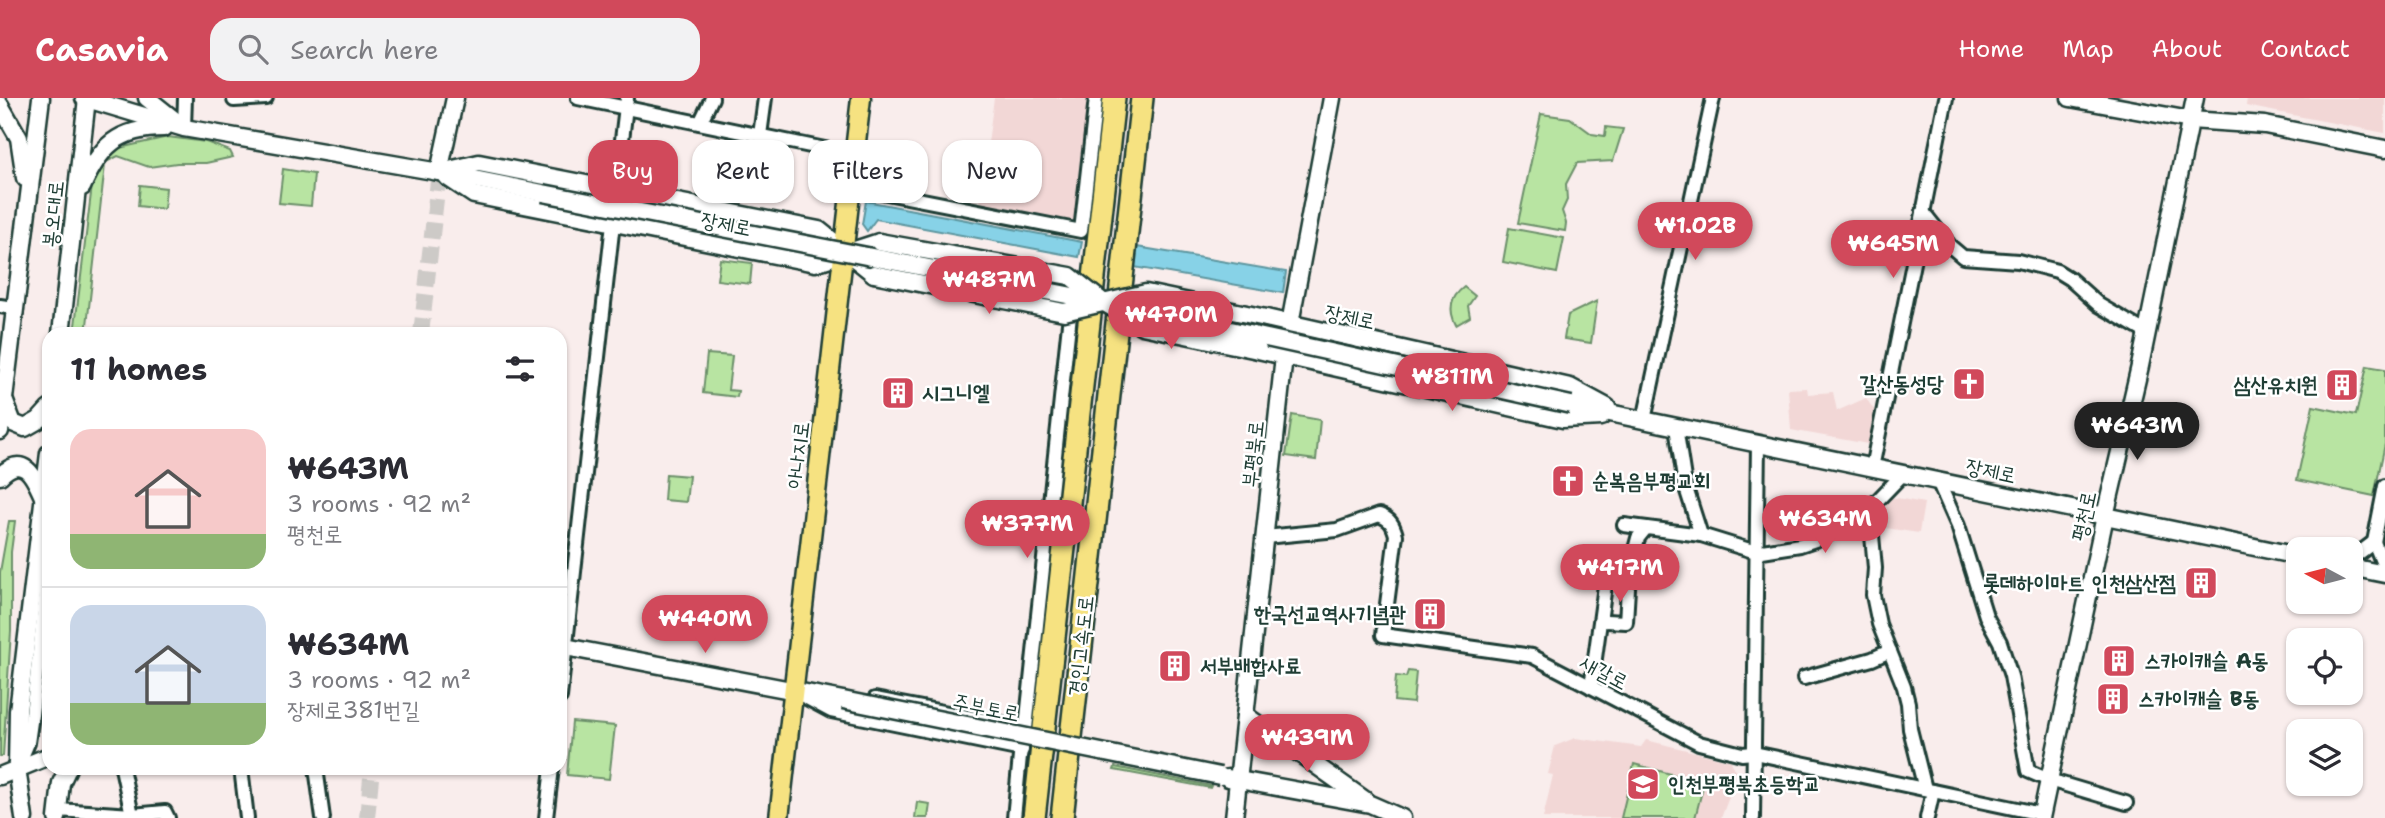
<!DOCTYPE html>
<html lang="en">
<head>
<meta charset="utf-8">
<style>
	body { margin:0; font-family:"Shantell Sans","Poor Story",sans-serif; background:#f2f2f3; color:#2b2b33; height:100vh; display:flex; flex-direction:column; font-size:26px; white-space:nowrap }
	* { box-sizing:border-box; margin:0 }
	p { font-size:23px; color:#7c7c81 }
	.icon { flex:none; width:38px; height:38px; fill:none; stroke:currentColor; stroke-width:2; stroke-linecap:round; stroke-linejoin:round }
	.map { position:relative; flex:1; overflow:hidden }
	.sheet { position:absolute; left:42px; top:229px; width:525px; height:448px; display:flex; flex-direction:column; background:#fff; border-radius:21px; box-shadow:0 2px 5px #0004 }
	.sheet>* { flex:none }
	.banner { position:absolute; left:588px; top:42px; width:665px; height:63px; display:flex; gap:14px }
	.needle { width:46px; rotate:277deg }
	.tools { position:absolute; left:2286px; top:439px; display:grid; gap:14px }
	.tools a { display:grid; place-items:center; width:77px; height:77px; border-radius:14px; background:#fff; box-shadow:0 2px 5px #0004; font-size:35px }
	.price { position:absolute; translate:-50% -60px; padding:0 16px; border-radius:24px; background:#d1495b; color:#fff; font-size:23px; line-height:46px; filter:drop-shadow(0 2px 4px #0008) }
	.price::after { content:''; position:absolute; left:50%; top:42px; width:21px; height:16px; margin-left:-10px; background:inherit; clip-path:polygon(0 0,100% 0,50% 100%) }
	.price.current { background:#222; color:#fff }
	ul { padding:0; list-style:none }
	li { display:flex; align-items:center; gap:21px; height:175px; padding:0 28px }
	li+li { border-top:2px solid #e1e1e2 }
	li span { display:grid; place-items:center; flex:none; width:196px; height:140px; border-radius:21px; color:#555 }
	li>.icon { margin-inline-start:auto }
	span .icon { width:84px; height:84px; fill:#fffc; stroke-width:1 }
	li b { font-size:30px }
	h2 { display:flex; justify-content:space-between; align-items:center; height:84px; padding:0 28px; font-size:30px }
	.tag { padding:0 24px; border-radius:21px; background:#fff; box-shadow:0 2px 5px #0004; font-size:24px; line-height:63px }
	.tag.current { background:#d1495b; color:#fff }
	header { display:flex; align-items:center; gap:42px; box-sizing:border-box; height:98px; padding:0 35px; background:#d1495b; color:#fff }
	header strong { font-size:33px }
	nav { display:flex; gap:38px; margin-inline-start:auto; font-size:24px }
	.search { width:490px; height:63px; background:#f2f2f3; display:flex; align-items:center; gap:18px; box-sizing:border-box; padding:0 24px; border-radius:21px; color:#7c7c81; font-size:26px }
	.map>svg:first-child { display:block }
</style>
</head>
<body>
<header>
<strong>Casavia</strong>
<div class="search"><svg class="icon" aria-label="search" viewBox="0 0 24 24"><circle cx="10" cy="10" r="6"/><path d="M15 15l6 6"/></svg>Search here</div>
<nav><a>Home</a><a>Map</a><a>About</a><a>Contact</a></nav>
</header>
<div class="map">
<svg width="2385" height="720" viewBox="0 0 2385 720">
	<rect width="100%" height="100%" fill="#f9edec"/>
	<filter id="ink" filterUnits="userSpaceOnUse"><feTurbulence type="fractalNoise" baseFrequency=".0143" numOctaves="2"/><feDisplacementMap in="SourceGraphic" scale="14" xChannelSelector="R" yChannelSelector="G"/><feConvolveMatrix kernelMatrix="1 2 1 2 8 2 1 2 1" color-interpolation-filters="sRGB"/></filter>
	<g filter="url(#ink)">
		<!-- built -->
		<g fill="#f2d7d6">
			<path d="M994,0H1096L1078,122L1069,125L980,105Z"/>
			<path d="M2247,0H2385V35L2246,8Z"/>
			<path d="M1807,290L1808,296L1833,294L1837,313L1866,300L1874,312L1868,346L1791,332L1788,291Z"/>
			<path d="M1891,399L1924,405L1919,435L1879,429L1875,416L1879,405Z"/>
			<path d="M1575,640L1641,649L1646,642L1731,663L1737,678L1721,720H1543L1553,677L1548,676L1555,648Z"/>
		</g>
		<!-- green -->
		<g fill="#b8e4a2" stroke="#6c906b" stroke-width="2">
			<path d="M1541,16L1570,20L1592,36L1605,38L1606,29L1623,31L1613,63L1577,65L1566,86L1567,102L1562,113L1566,125L1565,133L1518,125Z"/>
			<path d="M168,39L206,44L230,53L233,59L206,65H177L149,69L118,58L106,64L115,51Z"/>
			<path d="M105,67L86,236H74L93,79Z"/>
			<path d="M283,71L314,76L311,108L279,105Z"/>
			<path d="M140,87L166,90L164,111L138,108Z"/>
			<path d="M1509,130L1564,140L1557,175L1503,164Z"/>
			<path d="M720,161L752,165L750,186L717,182Z"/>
			<path d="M1464,189L1475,198L1468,208L1470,219L1456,227C1448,212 1451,199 1464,189Z"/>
			<path d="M1597,203L1591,245L1564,241L1568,217Z"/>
			<path d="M707,256L732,258L728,292L738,293L737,299L703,295Z"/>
			<path d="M2367,268L2385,271V346L2374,398L2297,382L2313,308L2356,317Z"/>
			<path d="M1292,317L1320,322L1316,362L1286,358Z"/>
			<path d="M666,376L689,378L686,404L664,402Z"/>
			<path d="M9,423H15L11,454V533L3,658H0V474Z"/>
			<path d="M1408,573L1416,574L1413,605L1394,603L1396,578L1406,579Z"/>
			<path d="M572,624L615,628L609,681L567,677Z"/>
			<path d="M1634,666L1704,685L1695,720H1621Z"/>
			<path d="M1115,669L1211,688L1210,690L1114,672Z"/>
			<path d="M917,704L930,706L928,720H915Z"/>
		</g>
		<!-- water -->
		<g fill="#87d2e7" stroke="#5d969f" stroke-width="2">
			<path d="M866,103L1082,144L1079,159L876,121L867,133L862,126Z"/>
			<path d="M1137,149L1286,174L1283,195L1134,169Z"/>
		</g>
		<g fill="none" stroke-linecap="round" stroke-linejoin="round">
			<!-- secondary-tunnel -->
			<g stroke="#cdcac7" stroke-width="16" stroke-dasharray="16 8" stroke-linecap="butt">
				<path d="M421,236L439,74"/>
				<path d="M367,720L372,670"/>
			</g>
			<defs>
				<g id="street">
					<path d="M578,0L854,57"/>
					<path d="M234,2L266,0"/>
					<path d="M700,25L712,0"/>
					<path d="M184,30L185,0"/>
					<path d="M760,37L765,0"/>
					<path d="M851,88L1081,133L1096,0"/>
					<path d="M616,92L627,0"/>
					<path d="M1923,114L1950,148L1963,159L2018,163L2057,173L2070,181L2099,207L2147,235"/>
					<path d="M867,153L877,152L1073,188L1026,630L1020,658L1014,720"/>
					<path d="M948,182L1071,207"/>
					<path d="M0,208L14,210"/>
					<path d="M1644,322L1713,0"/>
					<path d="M1676,329L1685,387L1701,437"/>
					<path d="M1872,370L1946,0"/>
					<path d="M1903,376L1872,408L1870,416L1875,470L1873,497L1879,526L1904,589L1908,605L1910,631L1925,691"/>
					<path d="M1938,383L1958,428L1986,518L2000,544L2011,578L2028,673L2049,682L2126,705"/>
					<path d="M1624,427L1701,437L1756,454L1800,447L1818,441L1849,426L1872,408"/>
					<path d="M1265,439L1337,432L1379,417C1390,421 1393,426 1396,437L1383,537L1532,558L1699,645L1742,656L1754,655L2041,716"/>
					<path d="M2374,444L2385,388"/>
					<path d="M2350,462L2374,444L2385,471"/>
					<path d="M1606,523L1626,524L1629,474"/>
					<path d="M1804,580L1872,561L1890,553"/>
					<path d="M1591,589L1607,473L1629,474L1638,440L1646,430"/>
					<path d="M803,598L831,613L1022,652"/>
					<path d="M560,599L613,125"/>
					<path d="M875,601L1026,630"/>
					<path d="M20,664L28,645L32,617L49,466"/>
					<path d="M122,670L132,717"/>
					<path d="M241,670L247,720"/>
					<path d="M316,670L323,720"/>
					<path d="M58,712L132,717L165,714L168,720"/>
					<path d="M546,720L552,670"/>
					<path d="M1753,720L1758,346"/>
					<path d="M1927,720L1933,693"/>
				</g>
				<g id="secondary">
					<path d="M84,0L184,30L439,74L543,95"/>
					<path d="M147,0L177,24"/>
					<path d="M2070,0L2190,22L2265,27L2385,51"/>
					<path d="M0,7L19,40L25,80"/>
					<path d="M445,73L479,65L819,132L874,176"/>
					<path d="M439,74L455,0"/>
					<path d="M447,79L474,97L815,165L879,144"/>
					<path d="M82,89C100,48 118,30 164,30"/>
					<path d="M1266,220L1570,289L1607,309"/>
					<path d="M61,236L87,0"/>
					<path d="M1258,252L1563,321L1601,319"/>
					<path d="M5,304L13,325L25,330L39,322L49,311"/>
					<path d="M1571,307L2298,458"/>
					<path d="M0,333L41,0"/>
					<path d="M0,378C25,353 35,381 44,401"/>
					<path d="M2350,469L2385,476"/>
					<path d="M560,548L843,602"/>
					<path d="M1245,617L1365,702"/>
					<path d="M0,678L49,658"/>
					<path d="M1228,680L1370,706L1402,720"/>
					<path d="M24,720L17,670L18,613L49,355"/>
					<path d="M57,720L61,685L68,670"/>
					<path d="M1234,720L1284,258L1332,0"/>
					<path d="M2041,720L2105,418L2140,268L2195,0"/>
				</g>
				<path id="primary" d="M779,720L861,0"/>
				<g id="highway">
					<path d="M1034,720L1114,0"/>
					<path d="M1062,720L1142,0"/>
				</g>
			</defs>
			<!-- street casing -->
			<use href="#street" stroke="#1f3d34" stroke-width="18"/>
			<!-- secondary casing -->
			<use href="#secondary" stroke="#1f3d34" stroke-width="21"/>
			<!-- primary casing -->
			<use href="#primary" stroke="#1f3d34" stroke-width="23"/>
			<!-- highway casing -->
			<use href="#highway" stroke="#1f3d34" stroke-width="26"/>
			<!-- street -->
			<use href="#street" stroke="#fff" stroke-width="12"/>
			<!-- secondary -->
			<use href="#secondary" stroke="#fff" stroke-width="16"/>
			<!-- primary -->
			<use href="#primary" stroke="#f6e281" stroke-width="18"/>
			<!-- highway -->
			<use href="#highway" stroke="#f6e281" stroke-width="21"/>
			<defs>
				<g id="secondary-bridge">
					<path d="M543,95L1103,204L1571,307"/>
					<path d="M879,144L1070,178L1103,204L1142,228L1258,252"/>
					<path d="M874,176L1064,214L1146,195L1266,220"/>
					<path d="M843,602L1220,678"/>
				</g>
			</defs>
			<!-- secondary-bridge casing -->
			<use href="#secondary-bridge" stroke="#1f3d34" stroke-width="21" stroke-linecap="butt"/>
			<!-- secondary-bridge -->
			<use href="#secondary-bridge" stroke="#fff" stroke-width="16"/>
		</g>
	</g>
	<!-- icons -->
	<defs>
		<symbol id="church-square" viewBox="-11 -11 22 22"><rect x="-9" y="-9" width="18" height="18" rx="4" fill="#d1495b" stroke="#fff"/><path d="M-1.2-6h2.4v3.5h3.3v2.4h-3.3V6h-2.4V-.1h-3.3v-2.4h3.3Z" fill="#fff"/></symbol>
		<symbol id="building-square" viewBox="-11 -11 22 22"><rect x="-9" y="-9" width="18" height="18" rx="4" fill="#d1495b" stroke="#fff"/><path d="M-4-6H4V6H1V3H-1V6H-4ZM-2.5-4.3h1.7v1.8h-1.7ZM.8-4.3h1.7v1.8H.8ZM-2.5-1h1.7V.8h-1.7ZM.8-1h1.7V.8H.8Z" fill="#fff"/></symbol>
		<symbol id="school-square" viewBox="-11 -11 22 22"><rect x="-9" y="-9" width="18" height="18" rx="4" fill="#d1495b" stroke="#fff"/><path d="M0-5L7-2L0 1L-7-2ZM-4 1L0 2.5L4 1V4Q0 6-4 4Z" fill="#fff"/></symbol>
	</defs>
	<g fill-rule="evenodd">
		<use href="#church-square" x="1950" y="267" width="38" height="38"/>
		<use href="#building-square" x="2323" y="268" width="38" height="38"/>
		<use href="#building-square" x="879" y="276" width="38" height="38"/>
		<use href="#church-square" x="1549" y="364" width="38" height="38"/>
		<use href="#building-square" x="2182" y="466" width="38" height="38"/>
		<use href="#building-square" x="1411" y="497" width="38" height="38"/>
		<use href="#building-square" x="2100" y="544" width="38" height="38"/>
		<use href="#building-square" x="1156" y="549" width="38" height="38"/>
		<use href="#building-square" x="2094" y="582" width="38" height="38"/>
		<use href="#school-square" x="1624" y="667" width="38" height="38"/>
	</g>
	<g text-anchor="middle" stroke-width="5" stroke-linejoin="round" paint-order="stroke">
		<!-- street labels -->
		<g font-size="21" fill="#1f3d34" stroke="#fff">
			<text transform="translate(53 116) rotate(-84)" y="7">봉오대로</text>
			<text transform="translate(726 126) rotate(11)" y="7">장제로</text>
			<text transform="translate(1350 219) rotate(12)" y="7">장제로</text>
			<text transform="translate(1253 356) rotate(-84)" y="7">부평북로</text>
			<text transform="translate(798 357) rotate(-83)" y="7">아나지로</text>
			<text transform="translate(1991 373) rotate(12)" y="7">장제로</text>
			<text transform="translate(2084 418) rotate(-78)" y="7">평천로</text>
			<text transform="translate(1081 548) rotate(-84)" y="7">경인고속도로</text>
			<text transform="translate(1604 574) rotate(28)" y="7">새갈로</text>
			<text transform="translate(986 610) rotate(11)" y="7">주부토로</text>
		</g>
		<!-- poi labels -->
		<g font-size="21" font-weight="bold" fill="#1f3d34" stroke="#fff" text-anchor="start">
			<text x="1944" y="293" text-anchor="end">갈산동성당</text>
			<text x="2318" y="294" text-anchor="end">삼산유치원</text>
			<text x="922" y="302">시그니엘</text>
			<text x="1592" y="390">순복음부평교회</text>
			<text x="2176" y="492" text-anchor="end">롯데하이마트 인천삼산점</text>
			<text x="1406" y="523" text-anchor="end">한국선교역사기념관</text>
			<text x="2144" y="570">스카이캐슬 A동</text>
			<text x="1200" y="575">서부배합사료</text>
			<text x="2138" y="608">스카이캐슬 B동</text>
			<text x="1668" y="693">인천부평북초등학교</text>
		</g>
	</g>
</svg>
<div class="tools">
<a><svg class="needle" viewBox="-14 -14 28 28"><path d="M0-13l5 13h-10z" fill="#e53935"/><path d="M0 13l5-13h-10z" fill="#7c7c81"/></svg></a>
<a><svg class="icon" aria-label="locate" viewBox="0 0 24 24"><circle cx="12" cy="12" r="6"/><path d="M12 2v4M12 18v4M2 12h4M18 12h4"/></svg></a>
<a><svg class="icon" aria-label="layers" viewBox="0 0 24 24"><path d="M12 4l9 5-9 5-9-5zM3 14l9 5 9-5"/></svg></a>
</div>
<b class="price" style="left:1695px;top:164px">₩1.02B</b>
<b class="price" style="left:1893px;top:182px">₩645M</b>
<b class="price" style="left:989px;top:218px">₩487M</b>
<b class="price" style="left:1171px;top:253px">₩470M</b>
<b class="price" style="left:1452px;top:315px">₩811M</b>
<b class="price current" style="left:2137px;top:364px">₩643M</b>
<b class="price" style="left:1825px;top:457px">₩634M</b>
<b class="price" style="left:1027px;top:462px">₩377M</b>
<b class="price" style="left:1620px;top:506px">₩417M</b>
<b class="price" style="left:705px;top:557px">₩440M</b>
<b class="price" style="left:1307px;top:676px">₩439M</b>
<div class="banner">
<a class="tag current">Buy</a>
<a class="tag">Rent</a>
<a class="tag">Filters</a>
<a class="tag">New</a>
</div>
<section class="sheet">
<h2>11 homes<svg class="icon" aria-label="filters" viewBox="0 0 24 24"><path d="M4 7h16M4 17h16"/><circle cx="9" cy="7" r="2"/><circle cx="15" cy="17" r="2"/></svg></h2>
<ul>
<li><span style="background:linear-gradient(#f6c9c9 75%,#8fb573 0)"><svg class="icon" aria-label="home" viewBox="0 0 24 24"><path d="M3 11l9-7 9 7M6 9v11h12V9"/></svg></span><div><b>₩643M</b><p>3 rooms · 92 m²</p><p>평천로</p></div></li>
<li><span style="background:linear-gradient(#c9d6e8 70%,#8fb573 0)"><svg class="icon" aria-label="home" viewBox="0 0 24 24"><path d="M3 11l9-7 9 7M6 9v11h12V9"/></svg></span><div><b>₩634M</b><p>3 rooms · 92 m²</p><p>장제로381번길</p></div></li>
</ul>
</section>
</div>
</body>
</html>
